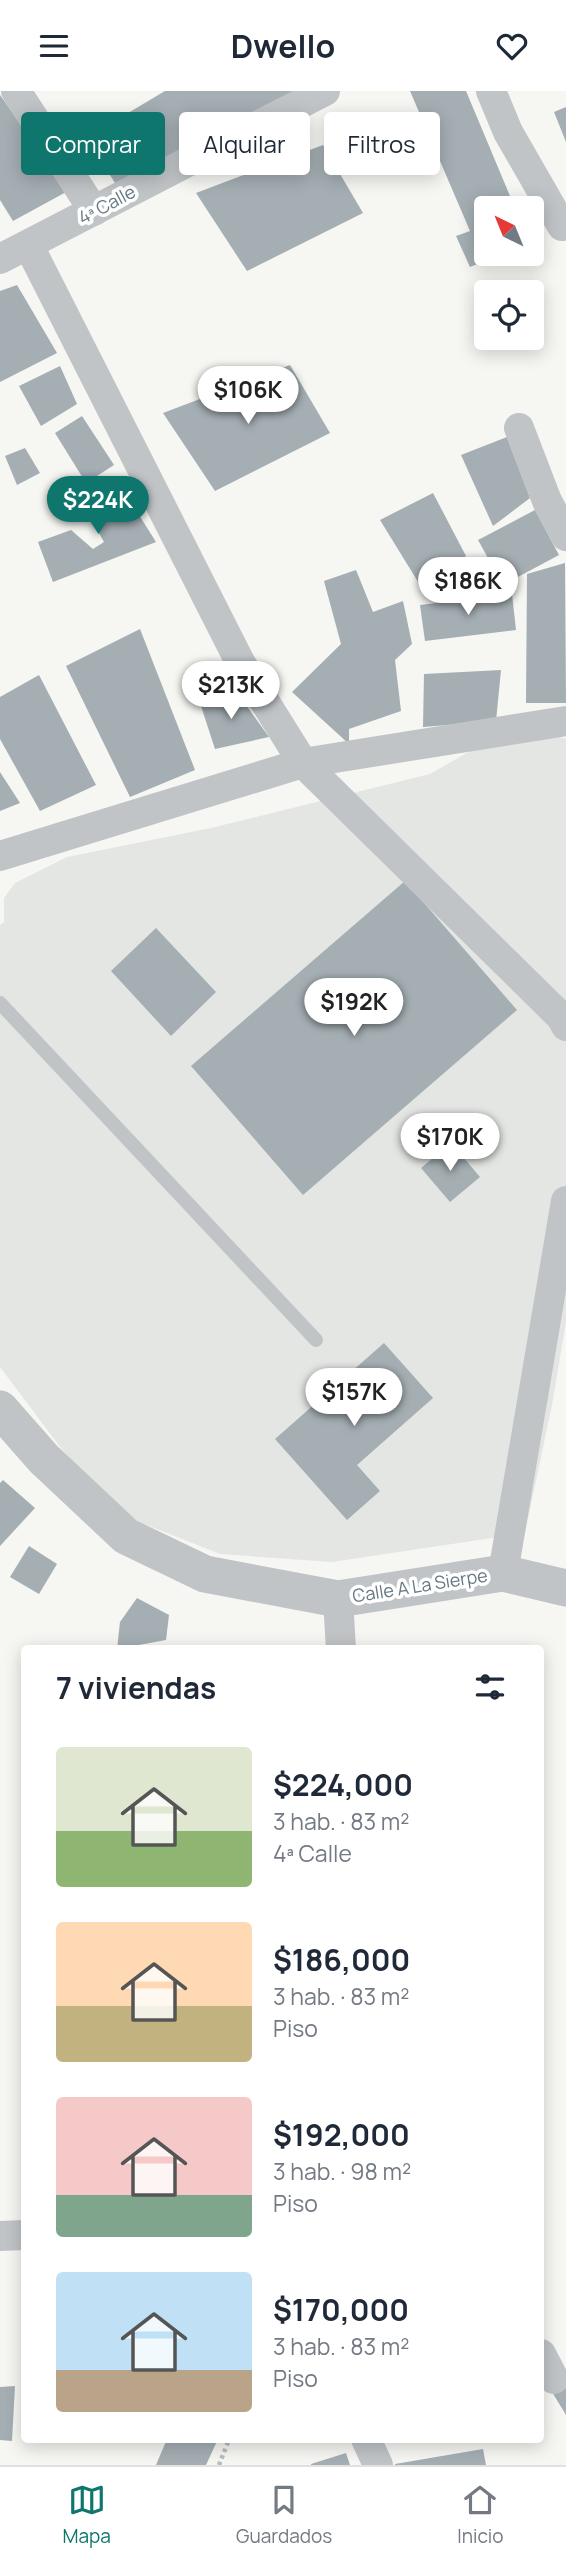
<!DOCTYPE html>
<html lang="es">
<head>
<meta charset="utf-8">
<style>
	body { margin:0; font-family:Manrope,sans-serif; background:#f2f2f3; color:#1f2937; height:100vh; display:flex; flex-direction:column; font-size:26px; white-space:nowrap }
	* { box-sizing:border-box; margin:0 }
	p { font-size:23px; color:#747a83 }
	.icon { flex:none; width:38px; height:38px; fill:none; stroke:currentColor; stroke-width:2; stroke-linecap:round; stroke-linejoin:round }
	.map { position:relative; flex:1; overflow:hidden }
	.drawer { position:absolute; left:21px; top:1554px; width:523px; height:798px; display:flex; flex-direction:column; background:#fff; border-radius:7px; box-shadow:0 4px 18px #0003 }
	.drawer>* { flex:none }
	.banner { position:absolute; left:21px; top:21px; width:525px; height:63px; display:flex; gap:14px }
	.needle { width:46px; rotate:317deg }
	.controls { position:absolute; left:474px; top:105px; display:grid; gap:14px }
	.controls a { display:grid; place-items:center; width:70px; height:70px; border-radius:7px; background:#fff; box-shadow:0 4px 18px #0003; font-size:35px }
	.price { position:absolute; translate:-50% -60px; padding:0 16px; border-radius:24px; background:#fff; color:#222; font-size:23px; line-height:46px; filter:drop-shadow(0 2px 4px #0008) }
	.price::after { content:''; position:absolute; left:50%; top:42px; width:21px; height:16px; margin-left:-10px; background:inherit; clip-path:polygon(0 0,100% 0,50% 100%) }
	.price.active { background:#0f766e; color:#fff }
	ul { padding:0; list-style:none }
	li { display:flex; align-items:center; gap:21px; height:175px; padding:0 35px }
	li span { display:grid; place-items:center; flex:none; width:196px; height:140px; border-radius:7px; color:#555 }
	li>.icon { margin-inline-start:auto }
	span .icon { width:84px; height:84px; fill:#fffc; stroke-width:1 }
	li b { font-size:30px }
	h2 { display:flex; justify-content:space-between; align-items:center; height:84px; padding:0 35px; font-size:30px }
	.chip { padding:0 24px; border-radius:7px; background:#fff; box-shadow:0 4px 18px #0003; font-size:24px; line-height:63px }
	.chip.active { background:#0f766e; color:#fff }
	header { display:flex; justify-content:space-between; align-items:center; height:91px; padding:0 35px; background:#fff; font-size:32px; font-weight:700 }
	.tab-bar { display:flex; justify-content:space-around; align-items:center; height:98px; border-top:2px solid #e0e1e3; background:#fff; font-size:19px; color:#747a83 }
	.tab-bar a { display:grid; justify-items:center; gap:4px }
	.tab-bar .active { color:#0f766e }
	.map>svg:first-child { display:block }
</style>
</head>
<body>
<header><svg class="icon" aria-label="menu" viewBox="0 0 24 24"><path d="M4 6h16M4 12h16M4 18h16"/></svg>Dwello<svg class="icon" aria-label="heart" viewBox="0 0 24 24"><path d="M12 20l-8-8c-3-5 5-10 8-4 3-6 11-1 8 4z"/></svg></header>
<div class="map">
<svg width="566" height="2374" viewBox="0 0 566 2374">
	<rect width="100%" height="100%" fill="#f6f6f3"/>
	<!-- built -->
	<path fill="#e4e6e4" d="M516,634L566,648V1231L552,1314L525,1442L332,1471L220,1463L139,1431L85,1389L0,1276V834L4,831V807L15,792L67,766L211,737L430,683Z"/>
	<!-- building -->
	<g fill="#a4aeb3">
		<path d="M165,0H295L117,95L86,47Z"/>
		<path d="M410,0H466L515,117H486V163H502L470,176L456,145L470,140Z"/>
		<path d="M0,4L68,100L13,130L0,109Z"/>
		<path d="M566,16V51L554,21Z"/>
		<path d="M323,54L363,122L247,180L196,102Z"/>
		<path d="M17,194L57,262L0,291V200Z"/>
		<path d="M290,274L330,342L215,400L163,322Z"/>
		<path d="M60,275L77,313L41,335L19,295Z"/>
		<path d="M82,325L114,374L86,392L55,342Z"/>
		<path d="M507,346L530,407L493,435L461,364Z"/>
		<path d="M25,357L40,382L17,394L5,365Z"/>
		<path d="M119,392L156,451L53,491L38,451L71,439L93,458L104,451L83,414Z"/>
		<path d="M433,402L466,465L420,494L380,429Z"/>
		<path d="M535,419L559,464L503,494L478,449Z"/>
		<path d="M565,472L566,612H526L527,483Z"/>
		<path d="M356,479L373,521L403,510L412,553L395,569L401,620L349,638V653L292,601L341,553L324,490Z"/>
		<path d="M512,503L516,539L425,550L420,514Z"/>
		<path d="M140,538L195,679L130,706L66,575Z"/>
		<path d="M501,579L496,630L423,636L424,583Z"/>
		<path d="M39,584L96,694L40,720L0,648V606Z"/>
		<path d="M236,600L269,646L215,658L200,612Z"/>
		<path d="M0,681L20,712L0,720Z"/>
		<path d="M405,790L517,919L303,1104L191,975Z"/>
		<path d="M156,837L216,901L171,945L111,880Z"/>
		<path d="M451,1052L480,1086L450,1111L421,1077Z"/>
		<path d="M384,1252L433,1307L357,1374L380,1400L347,1429L275,1348Z"/>
		<path d="M3,1389L35,1417L0,1455V1392Z"/>
		<path d="M29,1455L57,1473L39,1503L10,1486Z"/>
		<path d="M137,1507L169,1524L166,1549L117,1558L120,1531Z"/>
		<path d="M566,2292V2324L552,2301Z"/>
		<path d="M15,2295L12,2350L0,2349V2296Z"/>
		<path d="M167,2348H218L206,2374H156Z"/>
		<path d="M483,2358L486,2374H395V2373Z"/>
		<path d="M346,2362L350,2374H311V2373Z"/>
	</g>
	<g fill="none" stroke-linecap="round" stroke-linejoin="round">
		<!-- path -->
		<path stroke="#b8bbbd" stroke-width="4.5" stroke-dasharray="3.5 3.5" stroke-linecap="butt" d="M219,2374L228,2351L232,2348"/>
		<!-- service -->
		<path stroke="#c0c4c7" stroke-width="14" d="M0,912L316,1249"/>
		<!-- minor -->
		<g stroke="#c0c4c7" stroke-width="30">
			<path d="M16,0L94,120"/>
			<path d="M491,0L508,41L562,135"/>
			<path d="M29,155L240,571L303,672L561,926L566,935"/>
			<path d="M0,168L325,0"/>
			<path d="M519,337L547,410L566,445"/>
			<path d="M0,765L303,672L566,630"/>
			<path d="M503,1482L566,1110"/>
			<path d="M338,1508L341,1558"/>
			<path d="M0,2145L24,2144"/>
			<path d="M541,2263L554,2288"/>
			<path d="M366,2348L378,2374"/>
		</g>
		<!-- tertiary -->
		<path stroke="#c0c4c7" stroke-width="37" d="M0,1318L44,1368L126,1445L205,1483L338,1508L503,1482L566,1497"/>
	</g>
	<g text-anchor="middle" stroke-width="7" stroke-linejoin="round" paint-order="stroke">
		<!-- street labels -->
		<g font-size="18" fill="#667983" stroke="#fff">
			<text transform="translate(107 114) rotate(-28)" y="6">4ª Calle</text>
			<text transform="translate(420 1495) rotate(-9)" y="6">Calle A La Sierpe</text>
		</g>
	</g>
</svg>
<div class="controls">
<a><svg class="needle" viewBox="-14 -14 28 28"><path d="M0-13l5 13h-10z" fill="#e53935"/><path d="M0 13l5-13h-10z" fill="#747a83"/></svg></a>
<a><svg class="icon" aria-label="locate" viewBox="0 0 24 24"><circle cx="12" cy="12" r="6"/><path d="M12 2v4M12 18v4M2 12h4M18 12h4"/></svg></a>
</div>
<b class="price" style="left:248px;top:335px">$106K</b>
<b class="price active" style="left:98px;top:445px">$224K</b>
<b class="price" style="left:468px;top:526px">$186K</b>
<b class="price" style="left:231px;top:630px">$213K</b>
<b class="price" style="left:354px;top:947px">$192K</b>
<b class="price" style="left:450px;top:1082px">$170K</b>
<b class="price" style="left:354px;top:1337px">$157K</b>
<div class="banner">
<a class="chip active">Comprar</a>
<a class="chip">Alquilar</a>
<a class="chip">Filtros</a>
</div>
<section class="drawer">
<h2>7 viviendas<svg class="icon" aria-label="filters" viewBox="0 0 24 24"><path d="M4 7h16M4 17h16"/><circle cx="9" cy="7" r="2"/><circle cx="15" cy="17" r="2"/></svg></h2>
<ul>
<li><span style="background:linear-gradient(#dfe7d0 60%,#8fb573 0)"><svg class="icon" aria-label="home" viewBox="0 0 24 24"><path d="M3 11l9-7 9 7M6 9v11h12V9"/></svg></span><div><b>$224,000</b><p>3 hab. · 83 m²</p><p>4ª Calle</p></div></li>
<li><span style="background:linear-gradient(#ffd9b3 60%,#c2b280 0)"><svg class="icon" aria-label="home" viewBox="0 0 24 24"><path d="M3 11l9-7 9 7M6 9v11h12V9"/></svg></span><div><b>$186,000</b><p>3 hab. · 83 m²</p><p>Piso</p></div></li>
<li><span style="background:linear-gradient(#f6c9c9 70%,#7fa58c 0)"><svg class="icon" aria-label="home" viewBox="0 0 24 24"><path d="M3 11l9-7 9 7M6 9v11h12V9"/></svg></span><div><b>$192,000</b><p>3 hab. · 98 m²</p><p>Piso</p></div></li>
<li><span style="background:linear-gradient(#bfe0f5 70%,#b9a48a 0)"><svg class="icon" aria-label="home" viewBox="0 0 24 24"><path d="M3 11l9-7 9 7M6 9v11h12V9"/></svg></span><div><b>$170,000</b><p>3 hab. · 83 m²</p><p>Piso</p></div></li>
</ul>
</section>
</div>
<nav class="tab-bar">
<a class="active"><svg class="icon" aria-label="map" viewBox="0 0 24 24"><path d="M3 6l6-2 6 2 6-2v14l-6 2-6-2-6 2zM9 4v14M15 6v14"/></svg>Mapa</a>
<a><svg class="icon" aria-label="saved" viewBox="0 0 24 24"><path d="M7 4h10v16l-5-4-5 4z"/></svg>Guardados</a>
<a><svg class="icon" aria-label="home" viewBox="0 0 24 24"><path d="M3 11l9-7 9 7M6 9v11h12V9"/></svg>Inicio</a>
</nav>
</body>
</html>
